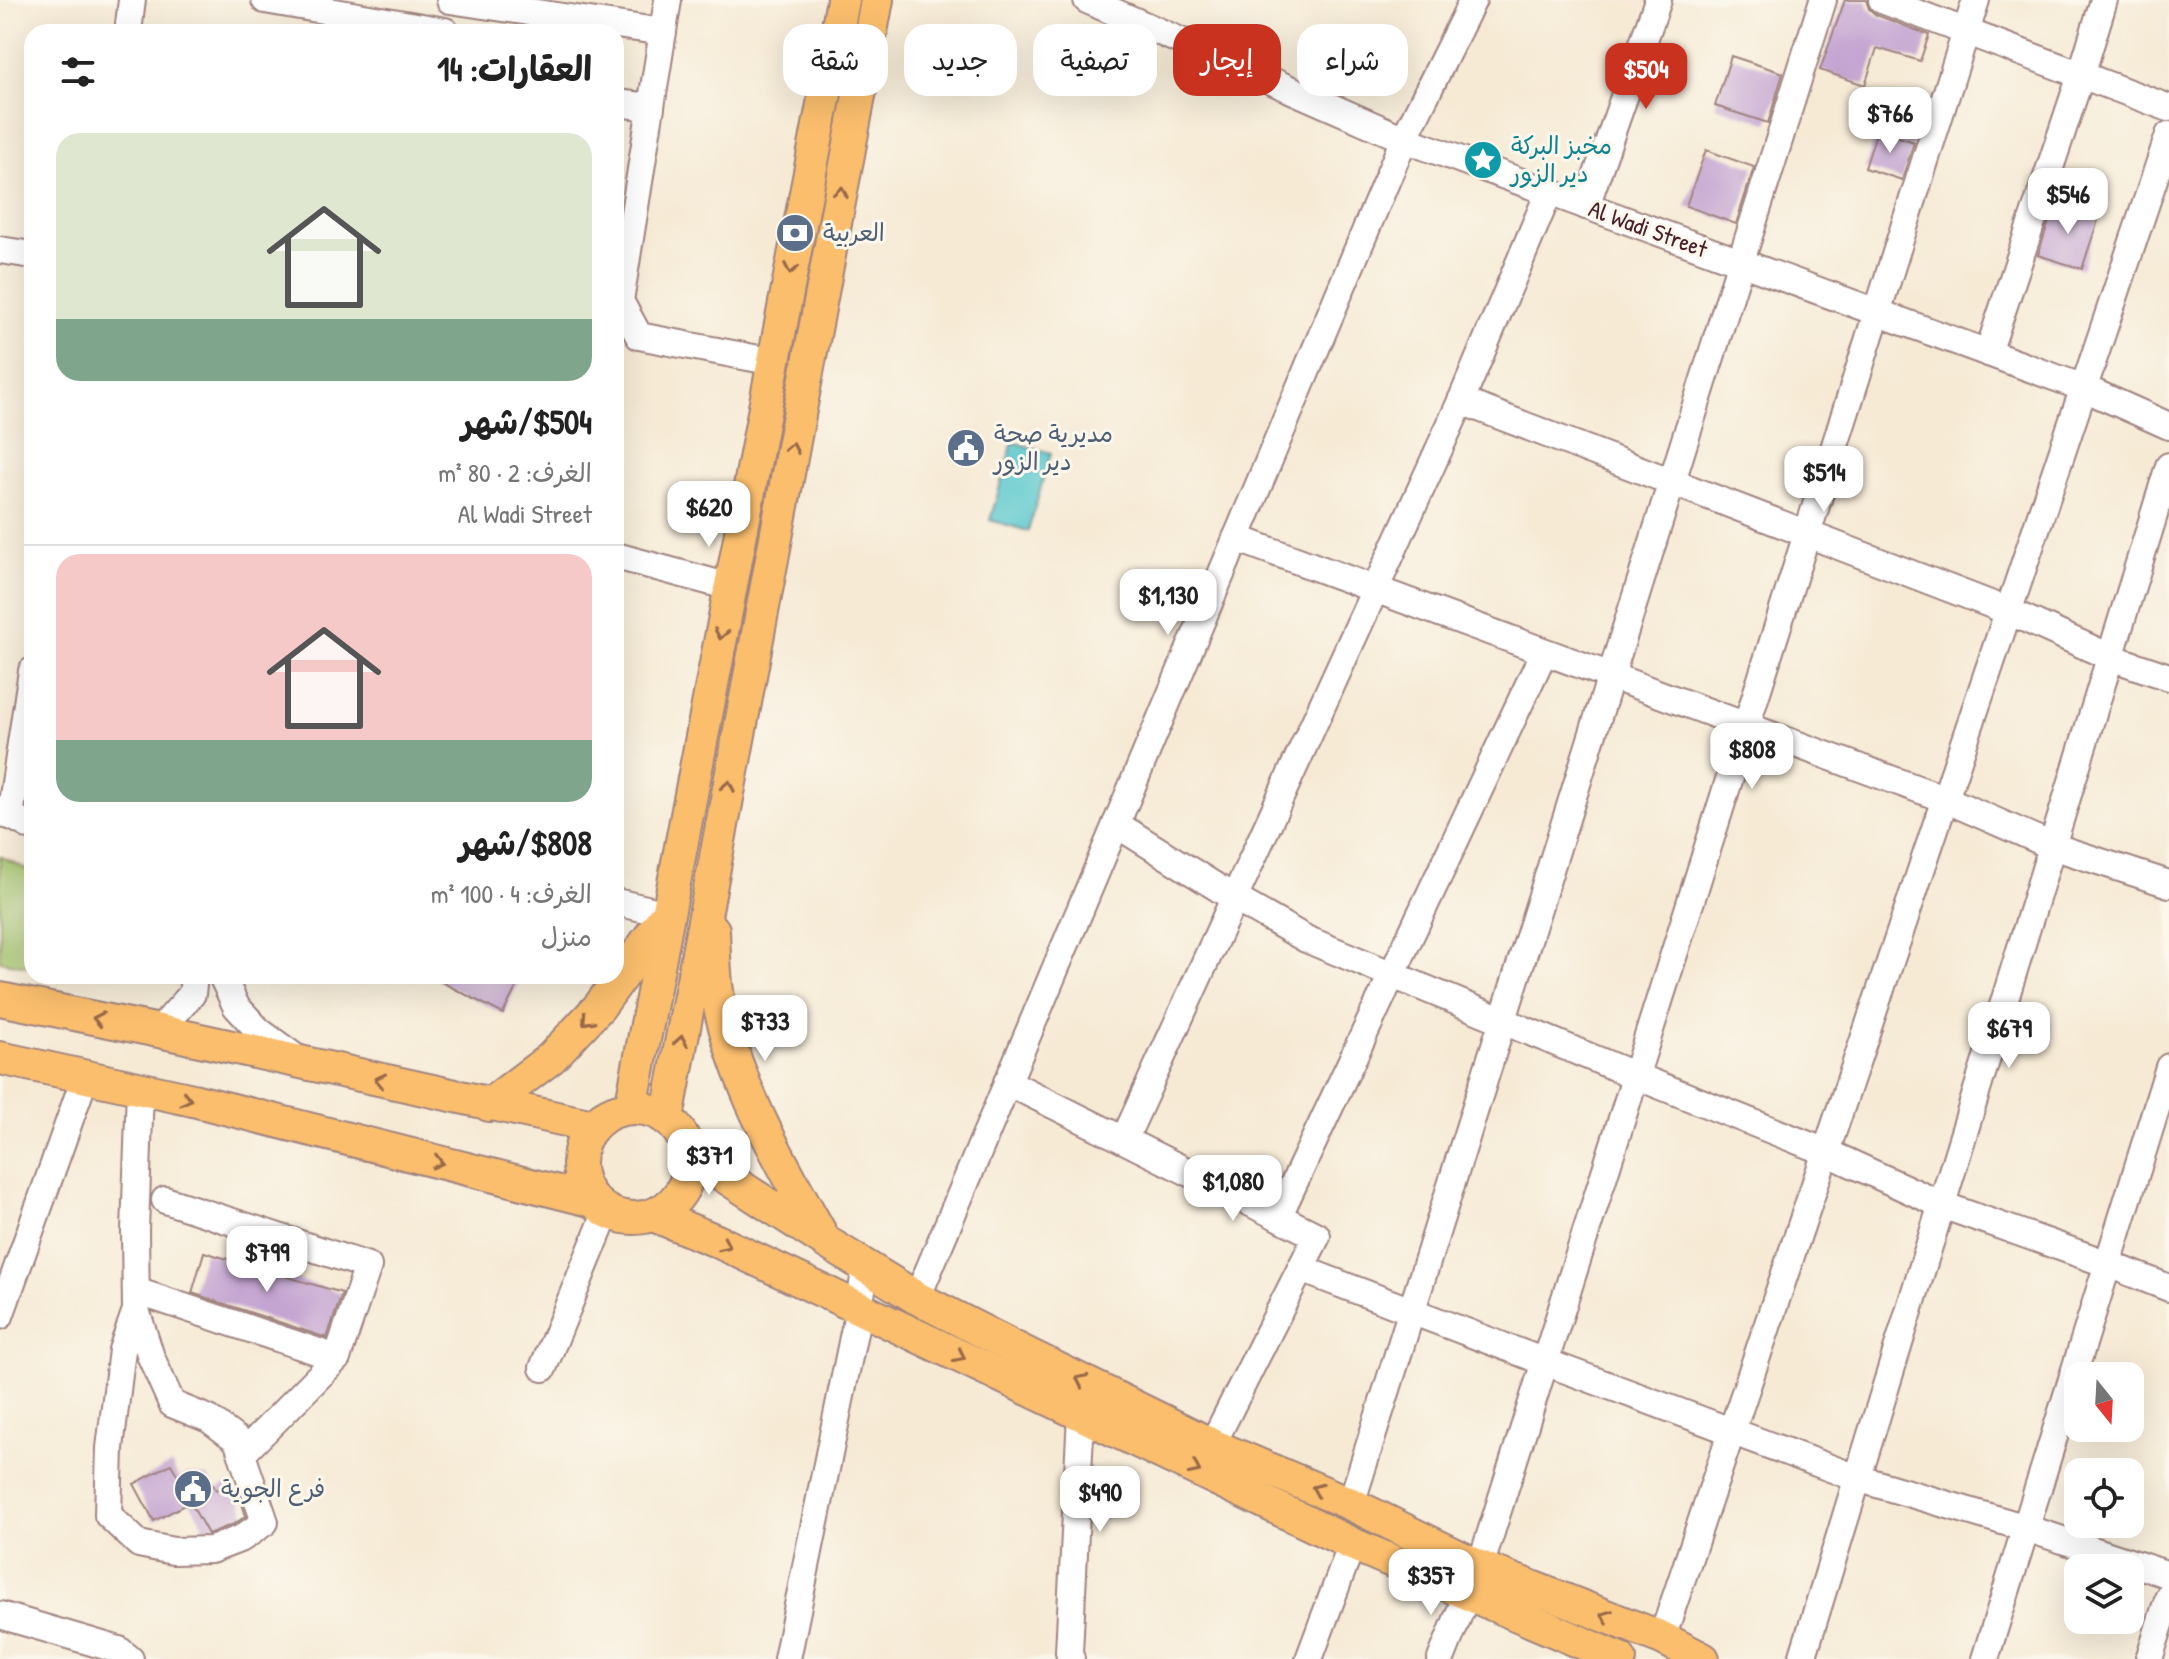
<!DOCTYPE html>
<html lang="ar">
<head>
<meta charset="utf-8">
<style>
	body { margin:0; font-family:"Patrick Hand","Playpen Sans Arabic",sans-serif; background:#f2f2f2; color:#222; direction:rtl; height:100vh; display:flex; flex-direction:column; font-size:30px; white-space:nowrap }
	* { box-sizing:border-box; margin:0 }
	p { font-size:26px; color:#767676 }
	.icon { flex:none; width:44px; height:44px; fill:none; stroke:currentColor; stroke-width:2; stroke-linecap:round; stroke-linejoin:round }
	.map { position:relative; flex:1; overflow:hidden; direction:ltr }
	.drawer { position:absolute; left:24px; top:24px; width:600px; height:960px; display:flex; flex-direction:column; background:#fff; border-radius:24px; box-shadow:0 8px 32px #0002; direction:rtl }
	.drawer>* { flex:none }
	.guide { position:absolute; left:648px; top:24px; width:760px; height:72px; direction:rtl; display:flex; gap:16px }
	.needle { width:52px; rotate:162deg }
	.fabs { position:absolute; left:2064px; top:1362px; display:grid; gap:16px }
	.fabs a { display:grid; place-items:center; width:80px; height:80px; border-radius:16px; background:#fff; box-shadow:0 8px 32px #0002; font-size:40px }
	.price { position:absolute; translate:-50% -68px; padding:0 18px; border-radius:16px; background:#fff; color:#222; font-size:26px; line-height:52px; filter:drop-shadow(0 2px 4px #0008) }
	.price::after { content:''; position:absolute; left:50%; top:48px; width:24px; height:18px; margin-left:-12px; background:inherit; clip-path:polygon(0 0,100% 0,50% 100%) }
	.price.on { background:#c8321e; color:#fff }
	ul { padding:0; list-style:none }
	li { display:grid; align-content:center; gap:16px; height:424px; padding:0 32px }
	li+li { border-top:2px solid #e0e0e0 }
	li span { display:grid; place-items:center; height:248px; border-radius:24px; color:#555 }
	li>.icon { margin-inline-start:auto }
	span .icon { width:144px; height:144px; fill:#fffc; stroke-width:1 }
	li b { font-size:34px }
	h2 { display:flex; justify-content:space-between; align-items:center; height:96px; padding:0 32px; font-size:34px }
	.pill { padding:0 28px; border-radius:24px; background:#fff; box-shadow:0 8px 32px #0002; font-size:28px; line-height:72px }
	.pill.on { background:#c8321e; color:#fff }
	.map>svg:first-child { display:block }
</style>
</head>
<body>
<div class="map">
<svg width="2169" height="1659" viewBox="0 0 2169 1659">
	<rect width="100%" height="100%" fill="#fbf7ec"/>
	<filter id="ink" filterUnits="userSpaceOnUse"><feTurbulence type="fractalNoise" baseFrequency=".0125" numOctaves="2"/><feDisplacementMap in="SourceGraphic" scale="16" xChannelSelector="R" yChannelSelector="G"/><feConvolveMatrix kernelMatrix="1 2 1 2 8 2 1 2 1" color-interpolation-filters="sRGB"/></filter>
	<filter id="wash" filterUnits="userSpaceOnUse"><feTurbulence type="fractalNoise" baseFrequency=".006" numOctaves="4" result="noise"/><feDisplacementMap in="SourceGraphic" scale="32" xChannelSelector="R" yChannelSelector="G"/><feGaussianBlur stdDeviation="1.8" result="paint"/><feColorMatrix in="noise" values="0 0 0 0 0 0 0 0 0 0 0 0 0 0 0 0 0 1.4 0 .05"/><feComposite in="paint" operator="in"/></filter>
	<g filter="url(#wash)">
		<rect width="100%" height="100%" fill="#f6ead5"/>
		<!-- green -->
		<path fill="#a3c26a" stroke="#76704a" stroke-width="2" d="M0,856L32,872V967L0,961Z"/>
		<!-- water -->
		<path fill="#59c7cd" stroke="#52737c" stroke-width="2" d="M1013,442L1051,453L1028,531L990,520Z"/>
		<g id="blocks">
			<!-- building -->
			<g fill="#c4a4d1">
				<path d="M1845,0H1866L1869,9L1876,15L1929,35L1920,61L1877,48L1865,85L1820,70Z"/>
				<path d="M1731,56L1783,73L1768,123L1715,106Z"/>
				<path d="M1877,130L1914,142L1902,180L1865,168Z"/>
				<path d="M1706,150L1754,167L1736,224L1686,206Z"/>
				<path d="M2055,202L2099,217L2082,269L2038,255Z"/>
				<path d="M430,976H522L503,1014Z"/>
				<path d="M204,1252L342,1293L327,1338L192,1293Z"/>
				<path d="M171,1464L179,1478L189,1473L208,1477L216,1490L230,1482L242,1504L246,1516L234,1524L208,1534L190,1502L154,1521L134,1484Z"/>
			</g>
		</g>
	</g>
	<g filter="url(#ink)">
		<use href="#blocks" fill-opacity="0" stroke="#a08480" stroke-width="2"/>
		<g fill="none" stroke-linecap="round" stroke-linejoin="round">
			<defs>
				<g id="minor">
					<path d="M265,0L445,31"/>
					<path d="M450,0L663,32"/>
					<path d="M668,0L620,301L639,336L774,362"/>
					<path d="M1087,0L1404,139L2084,388L2169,426"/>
					<path d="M1882,0L2169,108"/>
					<path d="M128,32L132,0"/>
					<path d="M616,103L651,107"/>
					<path d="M1586,206L1658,0"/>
					<path d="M0,250L32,255"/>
					<path d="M1988,353L2081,75L2104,0"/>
					<path d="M1461,401L2008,611L2110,657L2169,677"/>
					<path d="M1236,538L1945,799L2052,846L2169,884"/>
					<path d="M616,556L730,587"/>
					<path d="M0,810L32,827"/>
					<path d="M10,816L32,671"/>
					<path d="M1116,824L1234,898L1306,939L1636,1076L1826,1152L1942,1205L2108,1264L2169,1288"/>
					<path d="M616,902L668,914"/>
					<path d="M222,976L236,1006L259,1031L299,1060"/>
					<path d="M159,1031L192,994L194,976"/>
					<path d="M1007,1082L1317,1236L1212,1445"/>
					<path d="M1124,1140L1461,401L1549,192"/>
					<path d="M165,1200L368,1266L337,1358"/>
					<path d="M1278,1217L1544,652"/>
					<path d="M1301,1269L1545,1362L1857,1478L2026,1528L2169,1575"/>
					<path d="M136,1291L337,1358L242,1454"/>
					<path d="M917,1298L1404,139L1473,0"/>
					<path d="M136,1310L122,1350L110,1448L108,1515L139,1544L173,1551L211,1550L242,1538L265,1522L237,1440L209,1419L172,1404L151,1357L136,1310L135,1231L140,1089"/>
					<path d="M0,1316L85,1077"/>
					<path d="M543,1368L607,1211"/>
					<path d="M1351,1504L1823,0"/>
					<path d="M1480,1567L1976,0"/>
					<path d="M0,1615L119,1650L130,1659"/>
					<path d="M1662,1638L2169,135"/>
					<path d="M787,1659L859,1308L866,1266"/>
					<path d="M1071,1659L1069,1652L1081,1414"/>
					<path d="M1309,1659L1352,1544"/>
					<path d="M1441,1659L1467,1594"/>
					<path d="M1802,1659L2169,466"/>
					<path d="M1985,1659L2169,1067"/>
					<path d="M2149,1659L2169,1596"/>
				</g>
				<g id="major">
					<path d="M713,930C714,952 714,976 718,998C736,1086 779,1159 822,1236"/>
					<path d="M0,999L159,1031L593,1126"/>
					<path d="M0,1058L193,1100L594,1201"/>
					<path d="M489,1105L551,1058L599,1007L663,919"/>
					<path d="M631,1108L843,0"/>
					<circle cx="634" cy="1163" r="55"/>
					<path d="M667,1118L877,0"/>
					<path d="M686,1144L724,1176L826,1242L917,1298L1025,1353L1212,1445L1351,1504L1480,1567L1662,1638L1703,1659"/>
					<path d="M653,1215L717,1241L859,1308L1352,1544L1620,1659"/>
				</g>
			</defs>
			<!-- minor casing -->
			<use href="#minor" stroke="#a08480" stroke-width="30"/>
			<!-- major casing -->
			<use href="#major" stroke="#a08480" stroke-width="36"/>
			<!-- minor -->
			<use href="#minor" stroke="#fff" stroke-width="26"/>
			<!-- major -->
			<use href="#major" stroke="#fabe6d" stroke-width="32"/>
		</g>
		<!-- one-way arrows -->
		<defs><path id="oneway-chevron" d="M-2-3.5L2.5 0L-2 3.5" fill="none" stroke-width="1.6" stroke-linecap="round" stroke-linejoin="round" transform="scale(2)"/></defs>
		<g stroke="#996749">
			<use href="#oneway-chevron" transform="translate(841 192) rotate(-79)"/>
			<use href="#oneway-chevron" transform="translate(791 269) rotate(101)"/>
			<use href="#oneway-chevron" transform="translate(792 448) rotate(-79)"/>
			<use href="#oneway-chevron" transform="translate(721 634) rotate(101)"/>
			<use href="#oneway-chevron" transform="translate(728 786) rotate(-79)"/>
			<use href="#oneway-chevron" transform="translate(98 1019) rotate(-169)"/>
			<use href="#oneway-chevron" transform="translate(587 1020) rotate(133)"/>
			<use href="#oneway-chevron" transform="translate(681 1041) rotate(-80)"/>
			<use href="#oneway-chevron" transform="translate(380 1080) rotate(-167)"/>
			<use href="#oneway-chevron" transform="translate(186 1099) rotate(13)"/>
			<use href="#oneway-chevron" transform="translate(438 1162) rotate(14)"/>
			<use href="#oneway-chevron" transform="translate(725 1245) rotate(25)"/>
			<use href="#oneway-chevron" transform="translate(960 1356) rotate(26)"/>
			<use href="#oneway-chevron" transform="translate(1081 1380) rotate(-154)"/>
			<use href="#oneway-chevron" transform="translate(1195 1469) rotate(26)"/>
			<use href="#oneway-chevron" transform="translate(1317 1489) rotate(-157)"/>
			<use href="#oneway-chevron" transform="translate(1606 1616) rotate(-159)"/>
		</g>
	</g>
	<!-- icons -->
	<defs>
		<symbol id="sight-disc" viewBox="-11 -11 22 22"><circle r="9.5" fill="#0f9aa8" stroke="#fbf7ec"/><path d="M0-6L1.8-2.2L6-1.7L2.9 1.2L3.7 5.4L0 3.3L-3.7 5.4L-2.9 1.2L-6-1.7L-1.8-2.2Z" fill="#fff"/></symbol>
		<symbol id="bank-disc" viewBox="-11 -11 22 22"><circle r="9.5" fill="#5c6f8a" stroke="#fbf7ec"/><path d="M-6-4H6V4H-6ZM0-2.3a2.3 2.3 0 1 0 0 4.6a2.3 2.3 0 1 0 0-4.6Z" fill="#fff"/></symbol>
		<symbol id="civic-disc" viewBox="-11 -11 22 22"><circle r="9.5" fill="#5c6f8a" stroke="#fbf7ec"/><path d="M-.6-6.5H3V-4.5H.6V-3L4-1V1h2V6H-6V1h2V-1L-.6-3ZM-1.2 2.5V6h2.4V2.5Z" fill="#fff"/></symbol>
	</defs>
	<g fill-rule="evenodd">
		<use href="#sight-disc" x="1461" y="138" width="44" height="44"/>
		<use href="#bank-disc" x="773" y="211" width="44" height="44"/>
		<use href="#civic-disc" x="944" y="426" width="44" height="44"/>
		<use href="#civic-disc" x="171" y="1467" width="44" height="44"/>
	</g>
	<g text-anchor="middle" stroke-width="6" stroke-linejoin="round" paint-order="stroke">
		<!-- culture labels -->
		<g font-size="24" fill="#0d838f" stroke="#fbf7ec" text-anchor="start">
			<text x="1511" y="154">مخبز البركة<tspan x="1511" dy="28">دير الزور</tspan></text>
		</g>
		<!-- street labels -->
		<g font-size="24" fill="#4a1f2b" stroke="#fbf7ec">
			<text transform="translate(1648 229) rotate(20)" y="8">Al Wadi Street</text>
		</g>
		<!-- service labels -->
		<g font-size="24" fill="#4e5e75" stroke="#fbf7ec" text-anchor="start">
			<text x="823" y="241">العربية</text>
			<text x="994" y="442">مديرية صحة<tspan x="994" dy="28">دير الزور</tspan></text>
			<text x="221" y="1497">فرع الجوية</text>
		</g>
	</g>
</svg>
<div class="fabs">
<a><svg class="needle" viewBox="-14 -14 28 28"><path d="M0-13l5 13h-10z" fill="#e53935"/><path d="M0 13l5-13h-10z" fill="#767676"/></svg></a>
<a><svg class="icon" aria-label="locate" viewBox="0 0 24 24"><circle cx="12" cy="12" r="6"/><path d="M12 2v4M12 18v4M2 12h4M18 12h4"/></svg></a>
<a><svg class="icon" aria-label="layers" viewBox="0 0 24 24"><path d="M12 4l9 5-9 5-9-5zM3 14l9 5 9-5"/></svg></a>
</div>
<b class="price on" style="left:1646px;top:111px">$504</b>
<b class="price" style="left:1890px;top:155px">$766</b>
<b class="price" style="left:2068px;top:236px">$546</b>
<b class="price" style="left:1824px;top:514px">$514</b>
<b class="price" style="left:709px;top:549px">$620</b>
<b class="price" style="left:1168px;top:637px">$1,130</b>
<b class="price" style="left:1752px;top:791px">$808</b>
<b class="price" style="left:765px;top:1063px">$733</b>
<b class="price" style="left:2009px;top:1070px">$679</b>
<b class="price" style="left:709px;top:1197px">$371</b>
<b class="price" style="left:1233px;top:1223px">$1,080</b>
<b class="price" style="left:267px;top:1294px">$799</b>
<b class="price" style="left:1100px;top:1534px">$490</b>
<b class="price" style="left:1431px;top:1617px">$357</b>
<div class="guide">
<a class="pill">شراء</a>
<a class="pill on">إيجار</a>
<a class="pill">تصفية</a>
<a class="pill">جديد</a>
<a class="pill">شقة</a>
</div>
<section class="drawer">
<h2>العقارات: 14<svg class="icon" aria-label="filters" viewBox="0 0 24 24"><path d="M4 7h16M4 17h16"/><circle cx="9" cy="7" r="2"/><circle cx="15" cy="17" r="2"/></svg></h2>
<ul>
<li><span style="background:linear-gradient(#dfe7d0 75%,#7fa58c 0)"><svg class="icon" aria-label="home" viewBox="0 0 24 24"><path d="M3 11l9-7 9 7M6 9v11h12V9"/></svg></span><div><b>$504/شهر</b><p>الغرف: 2 · 80 m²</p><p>Al Wadi Street</p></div></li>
<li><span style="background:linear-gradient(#f6c9c9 75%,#7fa58c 0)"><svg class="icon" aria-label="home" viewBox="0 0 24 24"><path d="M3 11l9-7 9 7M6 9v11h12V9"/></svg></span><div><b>$808/شهر</b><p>الغرف: 4 · 100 m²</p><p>منزل</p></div></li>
</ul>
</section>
</div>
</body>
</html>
